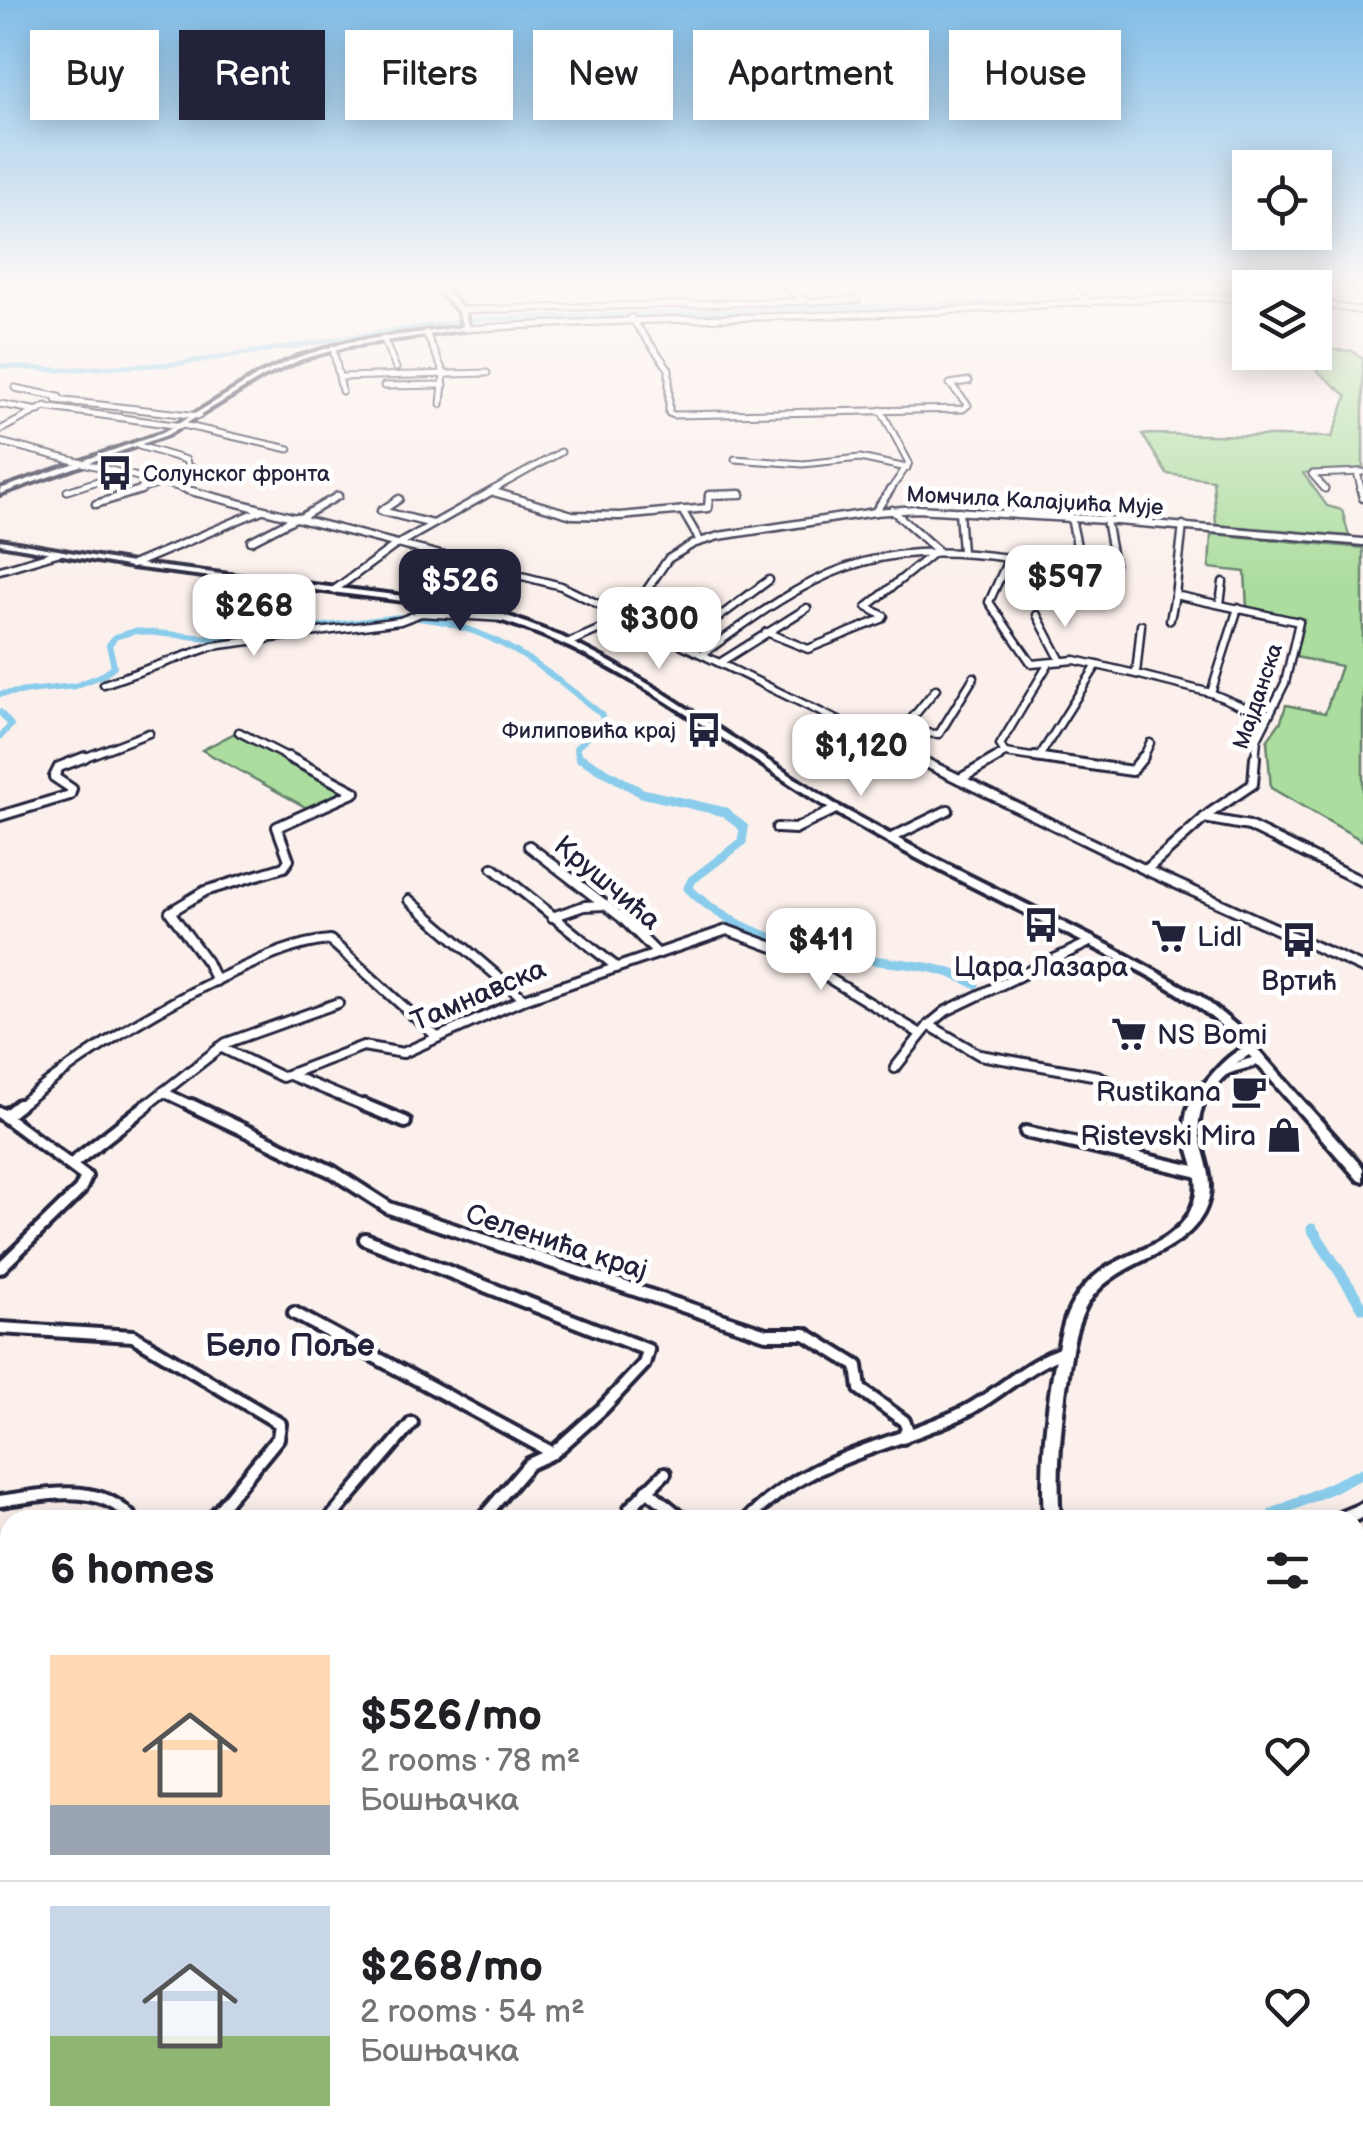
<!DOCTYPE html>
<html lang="en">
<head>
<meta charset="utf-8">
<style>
	body { margin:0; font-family:"Balsamiq Sans",sans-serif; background:#f2f2f2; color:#202124; height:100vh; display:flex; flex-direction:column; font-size:38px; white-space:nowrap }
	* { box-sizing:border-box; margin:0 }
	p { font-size:32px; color:#757577 }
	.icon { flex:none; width:55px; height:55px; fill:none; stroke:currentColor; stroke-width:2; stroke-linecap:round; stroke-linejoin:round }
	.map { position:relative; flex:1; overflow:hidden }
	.details { position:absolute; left:0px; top:1510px; width:1365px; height:642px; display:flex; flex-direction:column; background:#fff; border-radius:30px 30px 0 0; box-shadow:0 5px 25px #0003 }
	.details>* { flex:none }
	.top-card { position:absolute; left:30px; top:30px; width:1305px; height:90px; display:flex; gap:20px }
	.controls { position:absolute; left:1232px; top:150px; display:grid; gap:20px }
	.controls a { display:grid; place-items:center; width:100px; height:100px; border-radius:0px; background:#fff; box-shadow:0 5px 25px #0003; font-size:50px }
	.price { position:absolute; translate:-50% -85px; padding:0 22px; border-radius:20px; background:#fff; color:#222; font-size:32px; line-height:65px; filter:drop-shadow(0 2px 5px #0008) }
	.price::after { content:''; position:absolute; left:50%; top:60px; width:30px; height:22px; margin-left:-15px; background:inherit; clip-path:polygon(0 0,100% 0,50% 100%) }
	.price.active { background:#22223b; color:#fff }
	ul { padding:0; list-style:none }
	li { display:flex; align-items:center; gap:30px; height:250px; padding:0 50px }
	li+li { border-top:2px solid #e0e0e0 }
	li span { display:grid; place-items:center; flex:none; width:280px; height:200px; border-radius:0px; color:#555 }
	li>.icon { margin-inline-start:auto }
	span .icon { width:120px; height:120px; fill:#fffc; stroke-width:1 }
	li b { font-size:42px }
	h2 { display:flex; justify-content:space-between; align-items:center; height:120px; padding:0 50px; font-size:42px }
	.pill { padding:0 35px; border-radius:0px; background:#fff; box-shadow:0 5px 25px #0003; font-size:35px; line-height:90px }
	.pill.active { background:#22223b; color:#fff }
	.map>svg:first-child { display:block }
</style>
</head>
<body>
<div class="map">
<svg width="1363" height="2151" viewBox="0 0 1363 2151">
	<rect width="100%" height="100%" fill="#fbf0ec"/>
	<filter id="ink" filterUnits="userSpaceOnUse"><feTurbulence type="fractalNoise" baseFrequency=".01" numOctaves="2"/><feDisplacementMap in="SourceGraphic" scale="20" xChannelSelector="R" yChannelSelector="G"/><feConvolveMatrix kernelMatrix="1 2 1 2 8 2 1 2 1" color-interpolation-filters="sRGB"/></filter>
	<g filter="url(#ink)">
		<!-- green -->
		<g fill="#abdd9e" stroke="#66806c" stroke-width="2.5">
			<path d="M1320,349L1352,351L1363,359V468L1303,473L1327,506L1342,510L1349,536L1216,525L1213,480L1167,474L1142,434L1332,437L1347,396L1307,362L1322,363L1315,352Z"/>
			<path d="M1211,534L1363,548V841L1271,788L1267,741L1281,721L1286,705L1325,713L1341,666L1295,657L1304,619L1247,608L1245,572L1209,568Z"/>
			<path d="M235,733L298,763L347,794L307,808L202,750Z"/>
			<path d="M1304,2142L1309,2151H1123L1121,2143Z"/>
		</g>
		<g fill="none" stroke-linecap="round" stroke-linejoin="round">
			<!-- canal-far4 -->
			<path stroke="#8acceb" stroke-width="5" d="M0,366L59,370L175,364L465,320L1061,300L1118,296L1168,286"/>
			<!-- canal-far3 -->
			<g stroke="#8acceb" stroke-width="6">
				<path d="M410,617C488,623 542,666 601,714L604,722L576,748L580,760"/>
				<path d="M0,694L75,686L103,675L114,666L109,645L115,637L135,631L219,639L399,617"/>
				<path d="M0,712L11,725L0,737"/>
			</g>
			<!-- canal-far2 -->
			<path stroke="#8acceb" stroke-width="9" d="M579,757L642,793L725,812L744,828L742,842L692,880L688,888C734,935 808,951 871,960C908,965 942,965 975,984"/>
			<!-- canal-far1 -->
			<g stroke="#8acceb" stroke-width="11">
				<path d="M1312,1229L1363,1308"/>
				<path d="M1273,1514L1363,1473"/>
			</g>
			<!-- canal -->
			<path stroke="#8acceb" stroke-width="15" d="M1333,2142L1338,2151"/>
			<defs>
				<g id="street-far4">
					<path d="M784,286L805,301"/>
					<path d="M1067,286L1090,303"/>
					<path d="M1315,303L1363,311"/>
					<path d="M461,310L857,300"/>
					<path d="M631,318L669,369V413L674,415L963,409L968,405L950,384L969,381"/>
					<path d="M465,329C625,318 785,318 945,311C1047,306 1148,294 1250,299"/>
					<path d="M426,333L444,373L441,404"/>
					<path d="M383,338L396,368"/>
					<path d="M333,348L342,391"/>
					<path d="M340,377L487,373"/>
					<path d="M384,386L444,385"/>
					<path d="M15,388L59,397"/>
					<path d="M56,400L199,416"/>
					<path d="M0,404L39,411"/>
					<path d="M44,407L181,426"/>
					<path d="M881,410L909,463L889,492"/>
					<path d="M183,425L289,449"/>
					<path d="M0,430L46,406"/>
					<path d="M0,442L197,492"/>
					<path d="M139,446L186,460L188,467L229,476"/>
					<path d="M735,459L803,464L860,458L907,468"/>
					<path d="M1357,472L1362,492"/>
					<path d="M1325,489L1312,474L1363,472"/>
					<path d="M67,491L119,474"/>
					<path d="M133,492L160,484"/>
					<path d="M489,492L561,452"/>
				</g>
				<g id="street-far3">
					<path d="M187,490L561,586L919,760"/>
					<path d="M1361,490L1363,498"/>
					<path d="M494,492L572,515L620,516L708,508L709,495L741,494"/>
					<path d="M399,499L381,511L433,524"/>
					<path d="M96,504L141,490"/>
					<path d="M682,510L700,541"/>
					<path d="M892,510L937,550"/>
					<path d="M959,511L962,552"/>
					<path d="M875,512L890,490"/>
					<path d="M300,518L338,496"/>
					<path d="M1071,518L1080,560"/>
					<path d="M1106,520L1114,564"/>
					<path d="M1183,525L1175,595L1299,622L1285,683L1257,739L1255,760"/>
					<path d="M251,541L297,517"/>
					<path d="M132,565L262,510"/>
					<path d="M0,570L57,553"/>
					<path d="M334,590L393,547L494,490"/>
					<path d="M1220,604L1223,582"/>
					<path d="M1037,615L1061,661"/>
					<path d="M1170,620L1175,595"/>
					<path d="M766,632L808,649L882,619L884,616L867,607L937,550"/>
					<path d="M568,643L628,617L668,559L693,544L719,536L875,512L917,509L1106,520L1363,542"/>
					<path d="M684,643L769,580"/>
					<path d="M704,653C815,572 868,538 1009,558L989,602L1032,664L1075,660L1136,674L1141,625"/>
					<path d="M721,662L807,608"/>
					<path d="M1136,674L1211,693L1268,717"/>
					<path d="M104,684L213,646L400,621L421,613L504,618"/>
					<path d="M1211,693L1238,608"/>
					<path d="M239,732L293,760"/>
					<path d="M903,732L939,734L974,677"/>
					<path d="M890,745L936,689"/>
					<path d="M1005,753L1052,760"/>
					<path d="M1005,753L1000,745L1049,663"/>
					<path d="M1039,757L1097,665"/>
					<path d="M78,760L149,733"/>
					<path d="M993,760L1005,753"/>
					<path d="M1142,760L1150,743"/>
				</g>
				<g id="street-far2">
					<path d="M914,757L1146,870L1363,968"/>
					<path d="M1035,757L1132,771L1143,757"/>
					<path d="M960,779L998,757"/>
					<path d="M0,816L70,795L72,789L54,777L59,767L85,757"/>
					<path d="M1204,818L1249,826L1363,882"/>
					<path d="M777,828L795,829L836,809"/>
					<path d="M891,838L948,810"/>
					<path d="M529,846L621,917L658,954"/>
					<path d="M493,868L615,966"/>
					<path d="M1146,870L1210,813L1253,784L1255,757"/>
					<path d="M409,900L524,999"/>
					<path d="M552,917L584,906L605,905"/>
					<path d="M216,981L207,962L170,912L205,891L284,867L289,860L277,827L355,792L288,757"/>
					<path d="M929,1025L980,1055L1098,1076L1119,1088"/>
					<path d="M220,1047L282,1077L363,1046L403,1053L524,999L727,930L784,951L921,1034"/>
					<path d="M895,1068L929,1025L946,1011L1090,942"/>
					<path d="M292,1076L370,1108"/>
					<path d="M163,1092L197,1108"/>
					<path d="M16,1108C82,1055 150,1011 227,975C260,960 293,943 330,940L437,1037"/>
					<path d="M143,1108L226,1043L338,1003"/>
				</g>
				<g id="street-far1">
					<path d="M191,1105L333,1172L389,1208L766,1334H805L857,1366L860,1389L904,1421L907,1428L903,1438"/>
					<path d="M364,1105L405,1122"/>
					<path d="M0,1113L86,1177L80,1190L0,1268"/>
					<path d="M5,1116L19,1105"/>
					<path d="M1026,1132L1203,1173"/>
					<path d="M73,1163L147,1105"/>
					<path d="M365,1239L648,1350L644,1364L602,1409L553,1453L529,1464L481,1520"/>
					<path d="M294,1313L553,1453"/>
					<path d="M0,1328L133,1336L280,1424L278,1438L211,1520"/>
					<path d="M647,1490L684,1520"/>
					<path d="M0,1501C45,1495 100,1480 133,1520"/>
					<path d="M630,1508L665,1473"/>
					<path d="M329,1520L412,1423"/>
					<path d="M747,1520C810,1456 882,1450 960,1414C997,1397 1027,1363 1066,1351"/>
				</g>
				<g id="street">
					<path d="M0,1569L10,1567"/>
					<path d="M133,2142V2151"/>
					<path d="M857,2142L858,2151"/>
				</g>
				<g id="secondary">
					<path d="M435,286H441L464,310L469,329L349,346L302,359L263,377L167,435L0,494V489L163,433L259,375L298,357L348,342L463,327L458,311Z"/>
					<path d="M0,540L132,563L461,603L513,618L562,637L610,662L657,689L838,806L928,855L1112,947L1202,997L1238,1027L1363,1168V1181L1358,1180L1258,1065C1248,1068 1237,1070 1228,1074C1222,1077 1217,1085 1213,1090C1175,1135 1228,1166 1203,1214C1183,1250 1142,1256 1111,1279C1098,1288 1088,1300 1082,1315C1074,1333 1071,1355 1068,1375C1061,1422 1056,1472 1060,1520H1044C1041,1471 1045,1422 1053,1374C1057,1355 1060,1333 1067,1315C1075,1295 1089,1279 1106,1268C1135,1250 1178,1242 1192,1207C1207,1172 1180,1149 1186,1117C1188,1102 1199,1090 1209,1078C1219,1066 1229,1055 1243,1048C1202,1000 1143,972 1087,944C1015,907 941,873 871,833C763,773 667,690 554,640C523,627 492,617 460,608L132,567L0,544ZM1249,1055L1252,1058L1236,1063Z"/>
					<path d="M1363,1503V1517L1355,1521L1332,1520L1334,1515Z"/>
					<path d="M1355,2071L1363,2075V2106L1355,2102Z"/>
				</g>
			</defs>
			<!-- street-far4 casing -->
			<use href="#street-far4" stroke="#22223b" stroke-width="9"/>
			<!-- street-far3 casing -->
			<use href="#street-far3" stroke="#22223b" stroke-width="11"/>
			<!-- street-far2 casing -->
			<use href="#street-far2" stroke="#22223b" stroke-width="14"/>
			<!-- street-far1 casing -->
			<use href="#street-far1" stroke="#22223b" stroke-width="18"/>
			<!-- street casing -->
			<use href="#street" stroke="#22223b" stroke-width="21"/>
			<!-- secondary casing -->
			<use href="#secondary" stroke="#22223b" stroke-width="8"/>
			<!-- street-far4 -->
			<use href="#street-far4" stroke="#fff" stroke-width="5"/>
			<!-- street-far3 -->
			<use href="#street-far3" stroke="#fff" stroke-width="6"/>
			<!-- street-far2 -->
			<use href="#street-far2" stroke="#fff" stroke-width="8"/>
			<!-- street-far1 -->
			<use href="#street-far1" stroke="#fff" stroke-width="10"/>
			<!-- street -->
			<use href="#street" stroke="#fff" stroke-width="14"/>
			<!-- secondary -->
			<use href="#secondary" fill="#fff" fill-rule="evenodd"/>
		</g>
	</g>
	<!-- sky -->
	<linearGradient id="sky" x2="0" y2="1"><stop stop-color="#82bee9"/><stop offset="0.49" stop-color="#fdf8f6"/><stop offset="1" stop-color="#fdf8f6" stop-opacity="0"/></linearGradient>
	<rect width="1363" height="587" fill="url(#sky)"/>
	<!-- icons -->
	<defs>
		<symbol id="bus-bare" viewBox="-9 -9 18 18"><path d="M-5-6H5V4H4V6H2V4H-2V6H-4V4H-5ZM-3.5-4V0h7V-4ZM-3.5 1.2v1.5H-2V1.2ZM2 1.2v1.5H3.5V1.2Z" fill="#22223b" stroke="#fff" stroke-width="2.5" paint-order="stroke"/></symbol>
		<symbol id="supermarket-bare" viewBox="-9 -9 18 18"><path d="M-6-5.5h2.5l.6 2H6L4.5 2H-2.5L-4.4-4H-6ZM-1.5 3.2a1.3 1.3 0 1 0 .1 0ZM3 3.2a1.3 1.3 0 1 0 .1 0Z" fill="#22223b" stroke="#fff" stroke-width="2.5" paint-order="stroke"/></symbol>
		<symbol id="cafe-bare" viewBox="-9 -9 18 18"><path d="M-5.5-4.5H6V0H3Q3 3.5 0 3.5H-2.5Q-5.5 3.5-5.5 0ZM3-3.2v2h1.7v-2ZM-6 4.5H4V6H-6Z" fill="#22223b" stroke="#fff" stroke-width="2.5" paint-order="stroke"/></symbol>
		<symbol id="shop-bare" viewBox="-9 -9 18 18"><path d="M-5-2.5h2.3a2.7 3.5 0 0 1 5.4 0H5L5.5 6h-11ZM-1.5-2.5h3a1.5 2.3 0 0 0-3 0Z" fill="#22223b" stroke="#fff" stroke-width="2.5" paint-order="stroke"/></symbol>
	</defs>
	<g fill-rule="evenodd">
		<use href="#bus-bare" x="90" y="448" width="50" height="50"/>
		<use href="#bus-bare" x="679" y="705" width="50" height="50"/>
		<use href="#bus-bare" x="1016" y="900" width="50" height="50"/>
		<use href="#supermarket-bare" x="1144" y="911" width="50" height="50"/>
		<use href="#bus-bare" x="1274" y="915" width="50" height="50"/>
		<use href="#supermarket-bare" x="1104" y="1009" width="50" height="50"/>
		<use href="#cafe-bare" x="1224" y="1066" width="50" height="50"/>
		<use href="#shop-bare" x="1259" y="1110" width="50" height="50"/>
	</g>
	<g text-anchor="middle" stroke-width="10" stroke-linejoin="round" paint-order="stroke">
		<!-- far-poi labels -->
		<g font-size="22" fill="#22223b" stroke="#fff" text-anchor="start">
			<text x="143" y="481">Солунског фронта</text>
			<text x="676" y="738" text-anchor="end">Филиповића крај</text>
		</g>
		<!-- far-street labels -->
		<g font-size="22" fill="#22223b" stroke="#fff">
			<text transform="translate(1035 500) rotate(3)" y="8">Момчила Калајџића Мује</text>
			<text transform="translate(1257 696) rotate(-71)" y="8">Мајданска</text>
		</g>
		<!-- street labels -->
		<g font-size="28" fill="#22223b" stroke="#fff">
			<text transform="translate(608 882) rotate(40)" y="10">Крушчића</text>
			<text transform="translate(478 994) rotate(-23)" y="10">Тамнавска</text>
			<text transform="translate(557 1241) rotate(18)" y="10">Селенића крај</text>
		</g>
		<!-- poi labels -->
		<g font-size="28" fill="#22223b" stroke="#fff" text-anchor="start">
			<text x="1197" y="946">Lidl</text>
			<text x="1041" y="976" text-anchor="middle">Цара Лазара</text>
			<text x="1299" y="990" text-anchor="middle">Вртић</text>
			<text x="1157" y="1044">NS Bomi</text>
			<text x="1221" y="1101" text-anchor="end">Rustikana</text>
			<text x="1256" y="1145" text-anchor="end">Ristevski Mira</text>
		</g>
		<!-- quarter labels -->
		<g font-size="32" font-weight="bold" fill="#22223b" stroke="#fff">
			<text x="290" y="1356">Бело Поље</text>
		</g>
	</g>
</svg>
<div class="controls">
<a><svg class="icon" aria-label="locate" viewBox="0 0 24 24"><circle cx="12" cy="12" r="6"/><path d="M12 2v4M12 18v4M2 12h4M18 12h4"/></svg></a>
<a><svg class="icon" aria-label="layers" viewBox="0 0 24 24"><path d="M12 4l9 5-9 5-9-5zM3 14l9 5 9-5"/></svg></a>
</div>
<b class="price" style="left:1065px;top:630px">$597</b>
<b class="price active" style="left:460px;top:634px">$526</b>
<b class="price" style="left:254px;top:659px">$268</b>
<b class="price" style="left:659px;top:672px">$300</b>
<b class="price" style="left:861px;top:799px">$1,120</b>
<b class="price" style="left:821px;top:993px">$411</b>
<div class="top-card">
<a class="pill">Buy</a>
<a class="pill active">Rent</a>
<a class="pill">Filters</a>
<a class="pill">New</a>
<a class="pill">Apartment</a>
<a class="pill">House</a>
</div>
<section class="details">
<h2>6 homes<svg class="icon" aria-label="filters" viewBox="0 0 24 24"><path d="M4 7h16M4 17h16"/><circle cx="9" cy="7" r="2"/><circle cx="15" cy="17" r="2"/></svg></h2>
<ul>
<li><span style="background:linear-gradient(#ffd9b3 75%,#9aa5b1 0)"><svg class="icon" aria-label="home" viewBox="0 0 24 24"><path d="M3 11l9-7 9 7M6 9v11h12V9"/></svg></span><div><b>$526/mo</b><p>2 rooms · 78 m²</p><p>Бошњачка</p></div><svg class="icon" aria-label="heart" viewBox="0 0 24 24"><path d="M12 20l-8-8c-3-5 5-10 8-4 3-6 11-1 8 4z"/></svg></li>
<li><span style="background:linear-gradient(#c9d6e8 65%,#8fb573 0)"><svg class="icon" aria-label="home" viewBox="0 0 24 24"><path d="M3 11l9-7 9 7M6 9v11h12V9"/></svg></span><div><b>$268/mo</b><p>2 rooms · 54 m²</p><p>Бошњачка</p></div><svg class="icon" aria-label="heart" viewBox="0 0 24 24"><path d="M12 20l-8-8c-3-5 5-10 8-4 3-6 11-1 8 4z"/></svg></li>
</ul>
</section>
</div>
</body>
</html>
